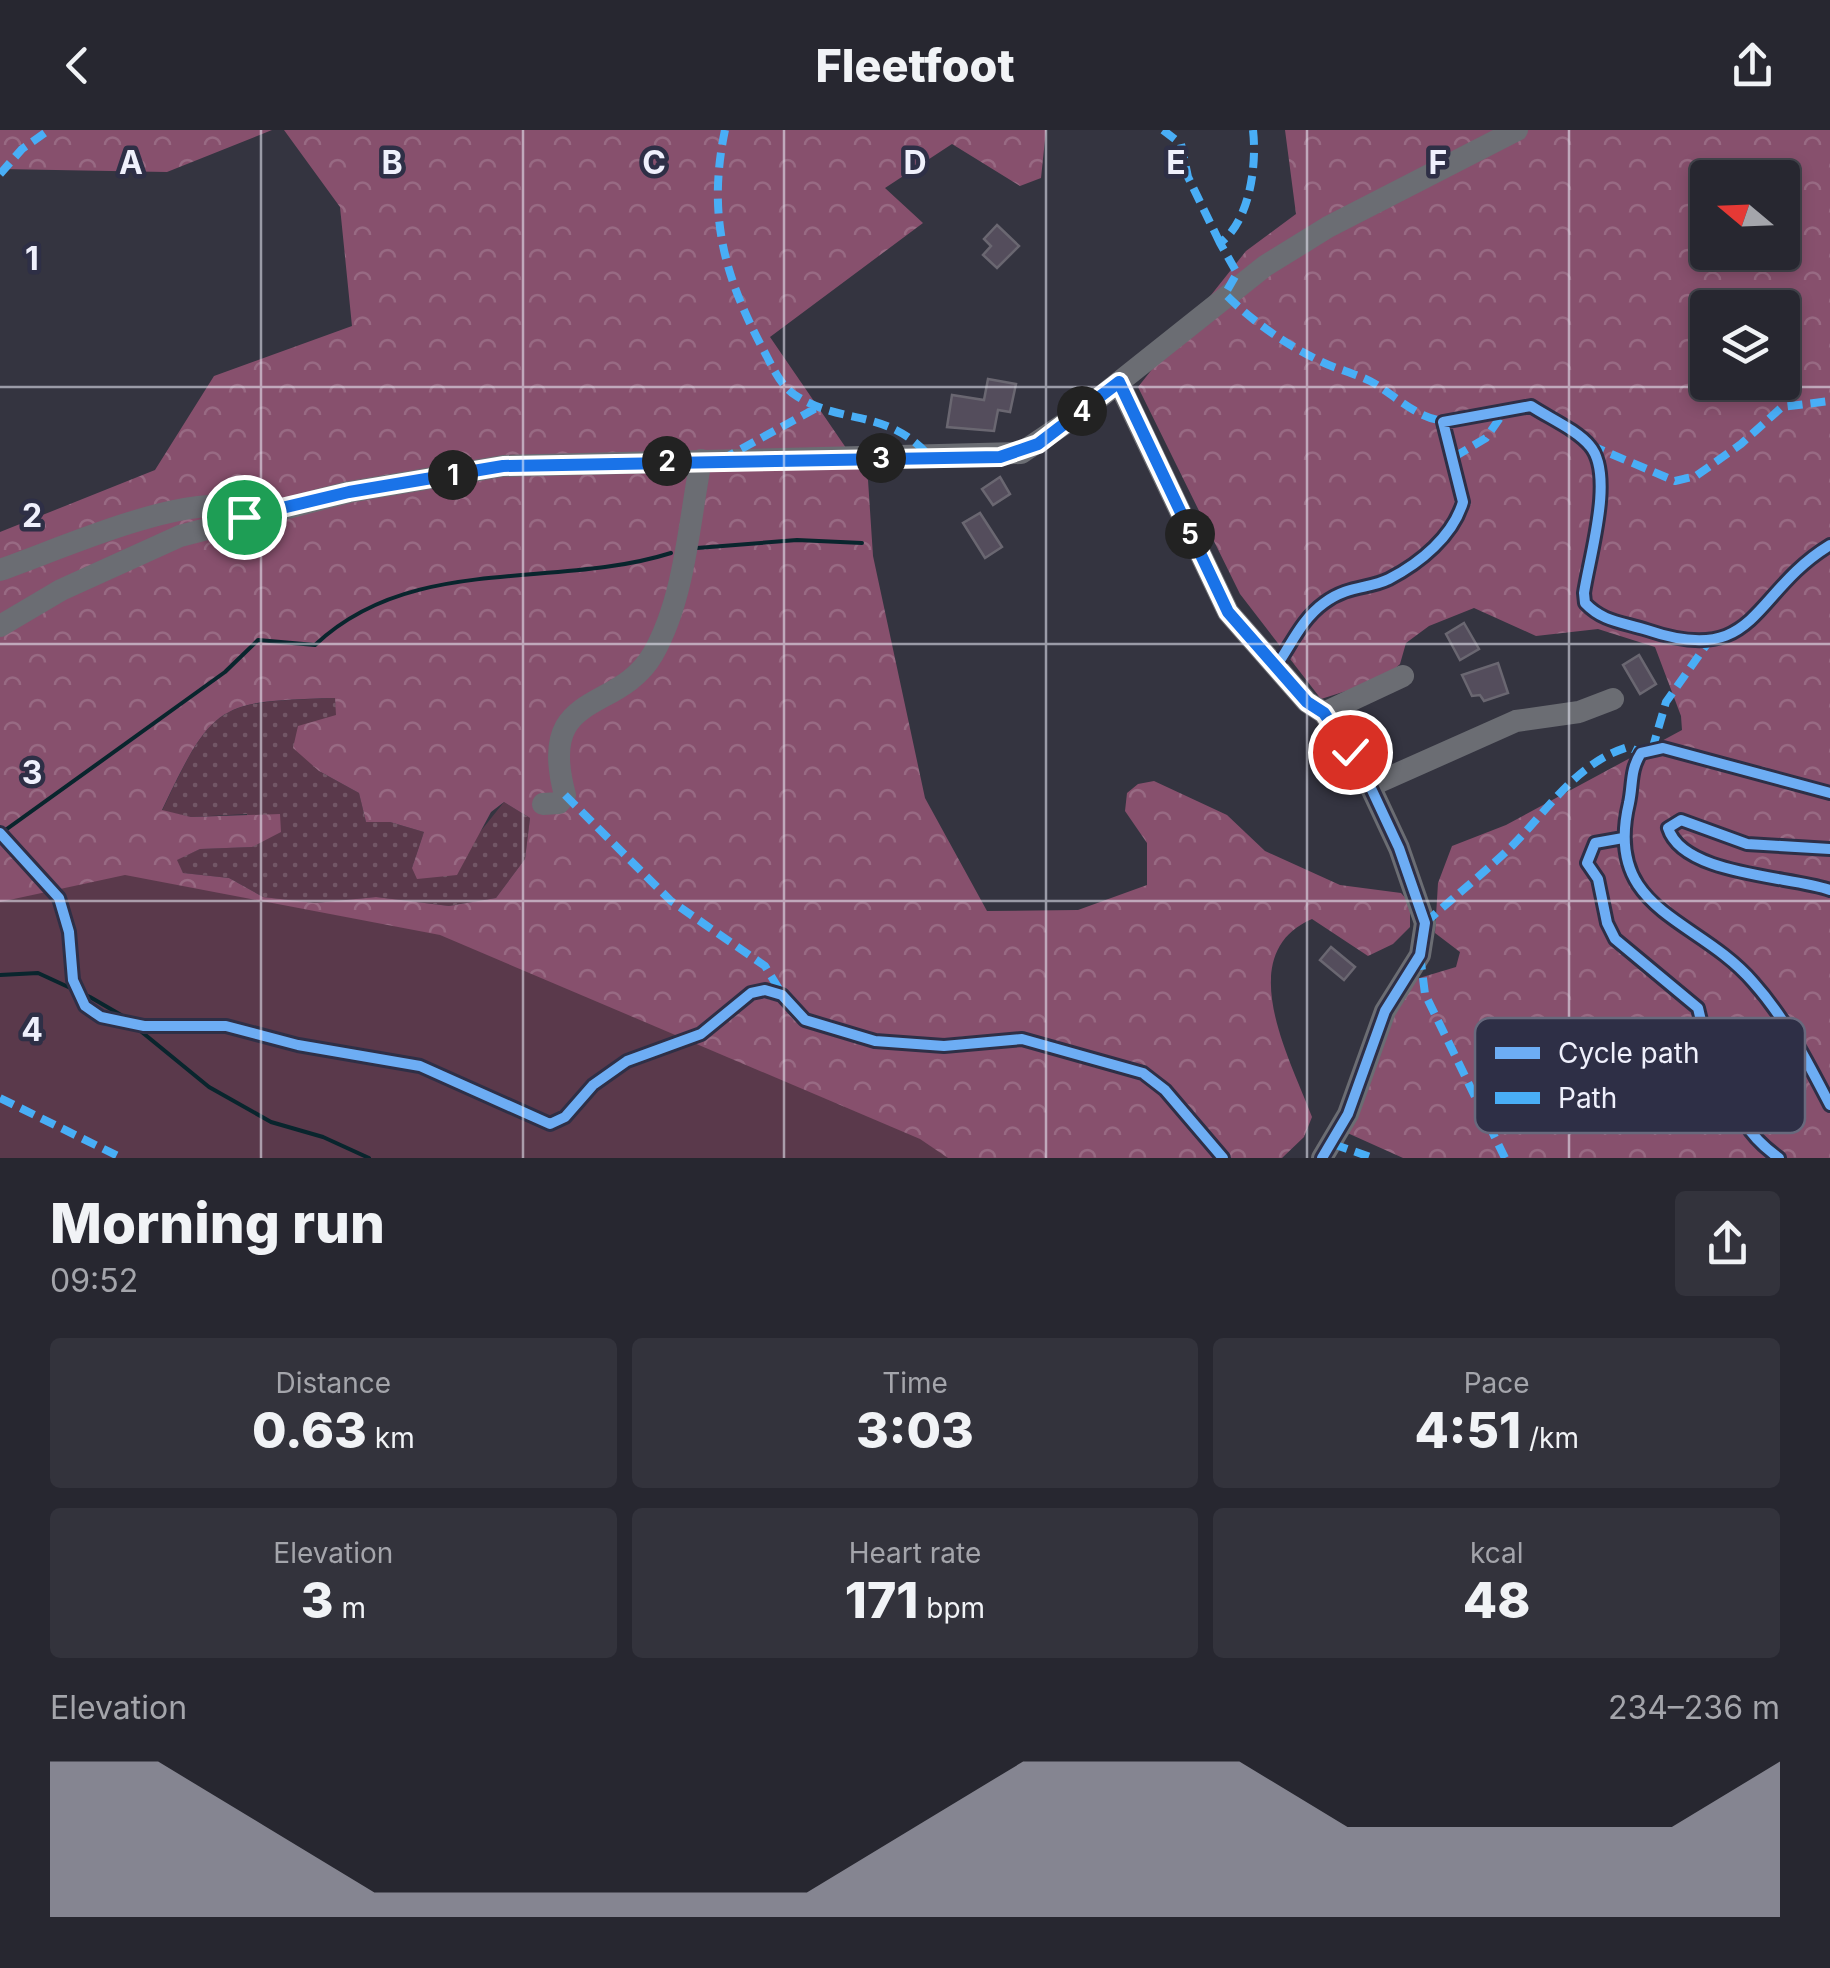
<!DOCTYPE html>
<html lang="en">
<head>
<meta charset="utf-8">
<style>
  body { margin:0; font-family:Inter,sans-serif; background:#33333c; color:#f1f3f6; height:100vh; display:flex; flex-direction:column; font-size:38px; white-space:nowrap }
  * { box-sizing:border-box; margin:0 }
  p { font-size:32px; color:#a4a5ab }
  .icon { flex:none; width:55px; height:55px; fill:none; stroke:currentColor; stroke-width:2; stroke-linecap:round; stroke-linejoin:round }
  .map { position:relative; height:1028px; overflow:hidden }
  .panel { display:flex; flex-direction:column; background:#272730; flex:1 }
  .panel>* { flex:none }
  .needle { width:65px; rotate:289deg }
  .fabs { position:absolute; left:1690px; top:30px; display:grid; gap:20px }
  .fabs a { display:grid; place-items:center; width:110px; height:110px; border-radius:10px; background:#272730; box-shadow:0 5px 15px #0003,0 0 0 2px #43444c; font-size:50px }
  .pin { position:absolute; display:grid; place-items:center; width:85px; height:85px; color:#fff; margin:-42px; border:5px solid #fff; border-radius:50%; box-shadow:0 2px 10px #0007 }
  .km { position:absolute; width:50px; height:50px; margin:-25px; border-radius:50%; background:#222; color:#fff; font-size:28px; line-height:50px; text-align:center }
  .round { display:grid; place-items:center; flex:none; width:105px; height:105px; border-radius:10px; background:#33333c }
  .headline { display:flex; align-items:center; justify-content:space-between; height:170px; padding:0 50px }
  h1 { font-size:55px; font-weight:800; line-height:75px }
  .stats { display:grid; grid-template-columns:repeat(3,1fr); gap:15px; height:170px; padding:10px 50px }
  .stats div { display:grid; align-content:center; border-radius:10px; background:#33333c; text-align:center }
  .stats b { font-size:50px; font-weight:800 }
  .stats small { font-size:28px; font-weight:400 }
  .stats p { font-size:28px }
  .chart { height:280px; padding:20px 50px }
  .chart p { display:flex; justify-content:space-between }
  .chart svg { width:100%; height:180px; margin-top:10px; fill:#aeaeba; opacity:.7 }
  header { display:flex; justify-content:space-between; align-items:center; height:130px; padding:0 50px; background:#272730; font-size:45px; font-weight:800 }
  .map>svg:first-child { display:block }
</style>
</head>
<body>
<header><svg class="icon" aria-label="back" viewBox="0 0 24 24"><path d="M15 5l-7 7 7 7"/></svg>Fleetfoot<svg class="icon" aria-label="share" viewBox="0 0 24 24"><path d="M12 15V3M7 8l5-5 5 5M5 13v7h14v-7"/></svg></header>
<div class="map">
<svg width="1830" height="1028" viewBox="0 0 1830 1028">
  <defs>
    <pattern id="grass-dots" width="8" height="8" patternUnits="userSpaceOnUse" patternTransform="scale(2.5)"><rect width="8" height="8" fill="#5a394b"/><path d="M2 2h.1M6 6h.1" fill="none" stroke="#725666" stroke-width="1.8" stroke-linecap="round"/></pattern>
    <pattern id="forest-crowns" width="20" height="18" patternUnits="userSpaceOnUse" patternTransform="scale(2.5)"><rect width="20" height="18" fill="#87506d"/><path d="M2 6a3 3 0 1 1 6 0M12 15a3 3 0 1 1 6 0" fill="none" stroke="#986a83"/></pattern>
  </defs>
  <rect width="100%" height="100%" fill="#343440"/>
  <path fill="url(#grass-dots)" d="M335 568 337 585 319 641 359 663 366 692H390L424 702 412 738 476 707 504 672 530 688 525 729 496 768 449 776 376 767 315 773 263 767 229 748 183 743 176 730 200 719 252 717 247 684 191 687 162 681C213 573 217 572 335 568Z"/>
  <path fill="url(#forest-crowns)" fill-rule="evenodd" d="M0 0H272L167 42 0 39Z
    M284 0H1046L1041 48 1020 56 952 14 885 58 923 93 770 207 868 350 873 426 925 668 987 781 1078 780 1147 755V713L1125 681 1127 663 1138 654 1154 651 1227 685 1265 721 1340 755 1401 763 1410 773V797L1393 814 1368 826 1312 789C1231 824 1291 930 1312 987L1304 1007 1282 1028H0V402L155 340 214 246 352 196 340 77ZM335 568 336 585 298 596 293 618 319 641 359 663 366 692H390L424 702 412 738 417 749 457 745 491 682 504 672 530 688 525 729 496 768 449 776 376 767 315 773 263 767 229 748 183 743 177 730 200 719 252 717 281 702 280 684 191 687 162 680C213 573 218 571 335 568Z
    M1285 0H1830V1028H1403L1343 1001 1406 852 1456 837 1460 822 1435 803 1438 753 1452 716 1506 695 1682 600 1681 586 1655 517 1598 499 1536 506 1474 478 1429 496 1406 513 1400 534 1384 549 1321 569 1240 464 1138 257 1246 121 1296 84ZM1708 48H1782V122H1708ZM1708 178H1782V252H1708Z"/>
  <path fill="#5a394b" d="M125 745 440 805 920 1009 948 1028H0V772Z"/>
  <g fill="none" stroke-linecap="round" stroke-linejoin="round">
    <path stroke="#09252d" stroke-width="4" d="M697 418 797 410 862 413
      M0 704 225 542 258 510 315 515C412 423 554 460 671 423
      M0 845 38 843 90 867 121 885 209 957 271 992 323 1007 369 1028"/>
  </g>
  <path fill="#544d5c" stroke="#6a6771" stroke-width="2.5" d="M997 95 1019 116 997 138 983 125 991 116 984 109Z
    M988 249 1016 254 1010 282 998 280 994 301 947 297 952 265 984 270Z
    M1000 347 1010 364 993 375 982 359Z
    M980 383 1002 417 985 428 963 393Z
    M1464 493 1479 519 1460 530 1446 504Z
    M1639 525 1656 554 1640 564 1623 535Z
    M1498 533 1508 563 1484 571 1480 565 1472 566 1462 545Z
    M1331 817 1355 837 1344 850 1320 830Z"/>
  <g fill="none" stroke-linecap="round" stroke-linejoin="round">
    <path stroke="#6b6d73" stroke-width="22" d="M1119 253 1228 482 1307 572 1324 583 1370 656 1399 718 1425 793 1420 825 1385 881 1348 984 1322 1028
      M0 440C59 419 147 380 208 376 222 374 232 379 243 387
      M0 496 61 460 180 406 349 362 503 336 1021 323 1079 284 1265 136 1328 97 1517 0
      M1324 583 1403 546
      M1370 656 1516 591 1579 582 1613 569
      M543 674 559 673 565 665C536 558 618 585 653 524 685 468 689 392 701 330"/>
    <path stroke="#49aef6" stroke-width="8" stroke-dasharray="15 8" stroke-linecap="butt" d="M725 0C707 85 724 146 764 221 772 236 780 255 795 265 842 296 887 277 931 328
      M1163 0 1181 14 1188 47 1220 113
      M1253 0C1257 35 1250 91 1220 113L1237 143 1225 164C1253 192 1285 214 1320 231 1336 239 1354 243 1370 251 1393 263 1425 297 1452 289
      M0 44 22 19 49 0
      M1590 315 1675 351 1696 346 1741 314 1782 277 1830 271
      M1454 327 1486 308 1506 279
      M721 330 820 276
      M1652 620 1666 572 1707 514
      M565 665 671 771 765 836 782 864
      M1425 793C1454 767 1484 743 1512 716 1548 680 1576 633 1628 617L1641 623
      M1420 825 1425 864 1505 1028
      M0 968 122 1028
      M1333 1014 1373 1028"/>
    <g stroke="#2e2f46" stroke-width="16">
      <path id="cycleway" d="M1830 663 1663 618 1641 623C1630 640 1633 654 1629 673 1603 782 1697 787 1753 852 1786 889 1807 931 1830 975
        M0 703 59 768 69 802 73 850 85 876 101 887 144 896H226L298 915 420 936 550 994 565 987 593 955 627 931 701 904 751 863 765 860 782 865 805 890 875 911 944 916 1022 909 1143 943 1165 960 1223 1028
        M1623 708 1595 713 1587 733 1598 749 1607 793 1615 809 1698 878 1708 920 1738 948C1733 985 1750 1007 1779 1028
        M1830 719 1747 714 1681 690 1668 698C1683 746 1792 746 1830 760
        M1322 1028 1348 984 1385 881 1420 825 1425 793 1399 718 1370 656 1324 583 1307 572 1277 535C1292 513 1302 489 1324 473 1348 455 1369 459 1389 449 1420 433 1453 406 1463 372L1443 292 1531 276C1549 288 1577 300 1590 316 1615 345 1589 428 1584 463L1585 473C1603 492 1622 492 1647 500 1758 538 1751 463 1830 415"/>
    </g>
    <use href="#cycleway" stroke="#6dadf4" stroke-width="10"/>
  </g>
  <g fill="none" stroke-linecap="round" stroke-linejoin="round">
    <g stroke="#fff" stroke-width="20">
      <path id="route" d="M244 387 349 362 503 336 1000 327 1038 314 1119 252 1228 482 1307 572 1324 583 1350 622"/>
    </g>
    <use href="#route" stroke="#1a73e8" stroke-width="12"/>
  </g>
  <path fill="none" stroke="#eff0fc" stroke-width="2.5" stroke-opacity="0.55" d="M261 0V1028M523 0V1028M784 0V1028M1046 0V1028M1307 0V1028M1569 0V1028M0 257H1830M0 514H1830M0 771H1830"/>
  <rect x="1475" y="888" width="330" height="115" rx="15" fill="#2e2f46" stroke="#68697d" stroke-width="2.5"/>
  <rect x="1495" y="917" width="45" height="12" fill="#6dadf4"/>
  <rect x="1495" y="962" width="45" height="12" fill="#49aef6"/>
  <g font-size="28" fill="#eff0fc">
    <text x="1558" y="933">Cycle path</text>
    <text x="1558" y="978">Path</text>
  </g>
  <g font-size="32" text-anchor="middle" font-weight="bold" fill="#eff0fc" stroke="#2e2f46" stroke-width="9" stroke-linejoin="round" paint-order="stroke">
    <text x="131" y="44">A</text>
    <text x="392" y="44">B</text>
    <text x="654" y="44">C</text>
    <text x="915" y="44">D</text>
    <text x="1176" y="44">E</text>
    <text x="1438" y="44">F</text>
    <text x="32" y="140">1</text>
    <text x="32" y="397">2</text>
    <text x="32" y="654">3</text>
    <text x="32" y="911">4</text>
  </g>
</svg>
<div class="fabs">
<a><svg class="needle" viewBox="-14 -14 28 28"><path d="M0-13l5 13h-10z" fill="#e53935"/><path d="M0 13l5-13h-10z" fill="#a4a5ab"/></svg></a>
<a><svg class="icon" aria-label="layers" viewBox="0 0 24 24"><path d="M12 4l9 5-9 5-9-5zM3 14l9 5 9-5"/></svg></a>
</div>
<div class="pin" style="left:244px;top:387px;background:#1e9e55"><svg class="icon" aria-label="arrive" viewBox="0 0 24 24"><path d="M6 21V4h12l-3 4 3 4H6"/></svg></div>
<div class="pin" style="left:1350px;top:622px;background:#d93025"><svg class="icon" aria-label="check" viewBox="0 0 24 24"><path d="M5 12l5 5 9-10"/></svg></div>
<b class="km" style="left:453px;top:345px">1</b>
<b class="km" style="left:667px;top:331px">2</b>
<b class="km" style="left:881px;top:328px">3</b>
<b class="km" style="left:1082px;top:281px">4</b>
<b class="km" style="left:1190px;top:404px">5</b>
</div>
<section class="panel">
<div class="headline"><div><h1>Morning run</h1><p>09:52</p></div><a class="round"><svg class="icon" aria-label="share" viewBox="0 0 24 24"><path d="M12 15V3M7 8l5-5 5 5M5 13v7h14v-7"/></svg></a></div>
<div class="stats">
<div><p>Distance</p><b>0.63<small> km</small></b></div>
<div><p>Time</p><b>3:03</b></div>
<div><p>Pace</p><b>4:51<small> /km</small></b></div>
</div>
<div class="stats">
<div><p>Elevation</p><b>3<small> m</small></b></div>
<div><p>Heart rate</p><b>171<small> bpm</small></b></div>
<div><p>kcal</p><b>48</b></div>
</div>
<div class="chart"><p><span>Elevation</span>234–236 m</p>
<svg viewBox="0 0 160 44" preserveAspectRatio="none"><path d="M0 44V6L10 6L20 22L30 38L40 38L50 38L60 38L70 38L80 22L90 6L100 6L110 6L120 22L130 22L140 22L150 22L160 6V44z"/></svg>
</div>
</section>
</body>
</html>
